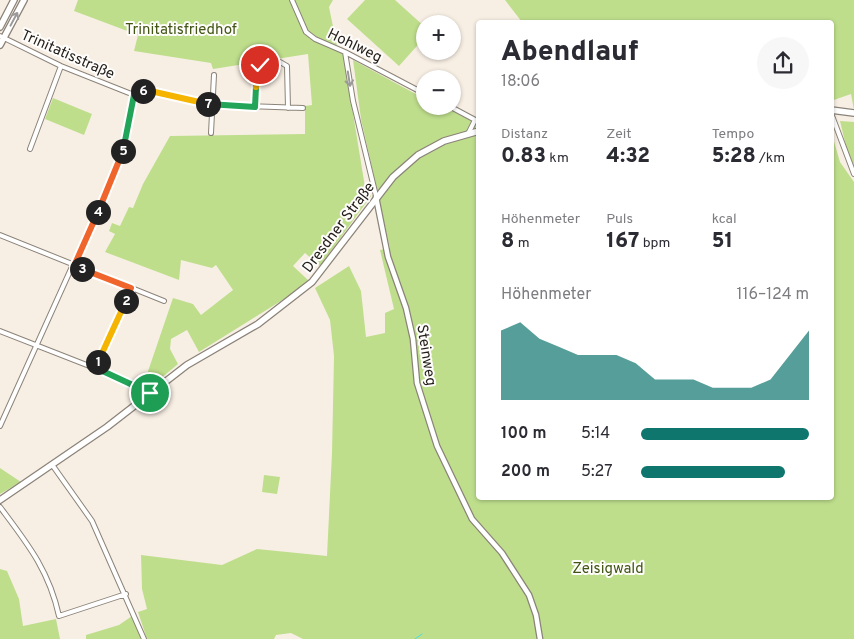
<!DOCTYPE html>
<html lang="de">
<head>
<meta charset="utf-8">
<style>
  body { margin:0; font-family:Overpass,sans-serif; background:#f7f7f7; color:#2b2b33; height:100vh; display:flex; flex-direction:column; font-size:19px; white-space:nowrap }
  * { box-sizing:border-box; margin:0 }
  p { font-size:16px; color:#7c7c81 }
  .icon { flex:none; width:28px; height:28px; fill:none; stroke:currentColor; stroke-width:2; stroke-linecap:round; stroke-linejoin:round }
  .map { position:relative; flex:1; overflow:hidden }
  .details { position:absolute; left:476px; top:20px; width:358px; height:480px; display:flex; flex-direction:column; background:#fff; border-radius:5px; box-shadow:0 1px 4px #0004 }
  .details>* { flex:none }
  .controls { position:absolute; left:416px; top:15px; display:grid; gap:10px }
  .controls a { display:grid; place-items:center; width:45px; height:45px; border-radius:50%; background:#fff; box-shadow:0 1px 4px #0004; font-size:25px }
  .pin { position:absolute; display:grid; place-items:center; width:42px; height:42px; color:#fff; margin:-21px; border:2px solid #fff; border-radius:50%; box-shadow:0 1px 5px #0007 }
  .km { position:absolute; width:25px; height:25px; margin:-12px; border-radius:50%; background:#222; color:#fff; font-size:14px; line-height:25px; text-align:center }
  .round { display:grid; place-items:center; flex:none; width:52px; height:52px; border-radius:26px; background:#f7f7f7 }
  .overview { display:flex; align-items:center; justify-content:space-between; height:85px; padding:0 25px }
  h1 { font-size:28px; font-weight:800; line-height:38px }
  .figures { display:grid; grid-template-columns:repeat(3,1fr); gap:8px; height:85px; padding:5px 25px }
  .figures div { display:grid; align-content:center }
  .figures b { font-size:21px; font-weight:800 }
  .figures small { font-size:14px; font-weight:400 }
  .figures p { font-size:14px }
  .chart { height:140px; padding:10px 25px }
  .chart p { display:flex; justify-content:space-between }
  .chart svg { width:100%; height:90px; margin-top:5px; fill:#0f766e; opacity:.7 }
  ul { padding:0 25px; list-style:none; font-size:16px }
  li { display:grid; grid-template-columns:80px 60px 1fr; align-items:center; height:38px }
  li i { height:12px; border-radius:6px; background:#0f766e }
  .map>svg:first-child { display:block }
</style>
</head>
<body>
<div class="map">
<svg width="854" height="639" viewBox="0 0 854 639">
  <rect width="100%" height="100%" fill="#f8efe4"/>
  <path fill="#bede8c" d="M78 0H333L329 7 337 46 315 37 309 38 343 52 365 187 371 196 320 266 305 253 293 266 308 280 292 294 199 352 187 330 171 339 170 349 178 364 154 384 144 383 173 298 193 304 201 315 233 290 216 265 212 268 181 260 179 280 105 252 115 234 109 231 112 223 120 226 129 207 133 208 143 184 170 136 305 134V106L312 105 308 54 213 69 211 63 134 51 138 35 74 11Z
    M365 0H395L425 27V37L399 66 347 19Z
    M505 0H854V110L851 94 831 101V22H522Z
    M353 60 425 99V106H438L445 110V107L479 125 477 127 479 128V498H831V131L840 162 854 182V639H303L291 633 276 635 274 639H147L138 612 147 609 142 589 141 555 222 565 257 549 327 556 332 453 334 356 330 320 315 288 349 266 361 291 366 337 385 333V313L394 309 380 250 390 248 361 119Z
    M53 98 92 114 84 135 45 119Z
    M840 121 854 122V168L850 163Z
    M0 468 21 482 0 494Z
    M264 475 280 477 277 494 262 492Z
    M0 569 7 571 19 599 23 626 56 619 60 639H0Z
    M132 616 141 639H86V635L119 625Z"/>
  <g fill="none" stroke-linecap="round" stroke-linejoin="round">
    <path stroke="#42dde9" stroke-width="1" d="M415 639 422 634"/>
    <g stroke="#8b8379" stroke-width="6">
      <path id="minor" d="M292 0 306 32 315 39 345 52 425 94
        M0 36 61 66 134 95 146 89 173 97 213 105 303 108
        M345 52 353 101 376 196
        M449 106 479 122
        M255 107 257 68 260 65 280 62 287 66 288 108
        M831 113 854 174
        M211 133 214 75
        M468 134 475 120
        M30 149 61 66
        M0 235 164 301
        M0 331 97 369 150 393
        M96 368 131 288
        M0 426 122 156 134 95
        M53 466 92 521 144 639
        M0 507C27 543 49 570 59 616L126 594"/>
    </g>
    <g stroke="#8b8379" stroke-width="7">
      <path id="tertiary" d="M376 197 388 257 406 308 413 339 417 383 437 446 472 519 502 553 529 595 536 615 540 639"/>
    </g>
    <g stroke="#8b8379" stroke-width="8">
      <path id="primary" d="M0 27 14 0
        M0 45 24 0
        M831 110 854 113
        M0 500 107 427 187 365 258 324 312 282 393 177 418 155 444 141 479 131"/>
    </g>
    <use href="#minor" stroke="#fff" stroke-width="4"/>
    <use href="#tertiary" stroke="#fff" stroke-width="4.5"/>
    <use href="#primary" stroke="#fff" stroke-width="5.5"/>
  </g>
  <defs><path id="oneway-shaft" d="M-6 0H5M1.5-3L5.5 0L1.5 3" fill="none" stroke-width="1.6" stroke-linecap="round" stroke-linejoin="round" transform="scale(1.25)"/></defs>
  <g stroke="#9c9a98">
    <use href="#oneway-shaft" transform="translate(14 19) rotate(-62)"/>
    <use href="#oneway-shaft" transform="translate(349 79) rotate(81)"/>
  </g>
  <g fill="none" stroke-linecap="round" stroke-linejoin="round">
    <g stroke="#fff" stroke-width="10">
      <path id="split-1" d="M98 362 96 368 150 393"/>
    </g>
    <g stroke="#fff" stroke-width="10">
      <path id="split-2" d="M98 362 126 301"/>
    </g>
    <g stroke="#fff" stroke-width="10">
      <path id="split-3" d="M82 269 131 288 126 301"/>
    </g>
    <g stroke="#fff" stroke-width="10">
      <path id="split-4" d="M82 269 74 266 98 212"/>
    </g>
    <g stroke="#fff" stroke-width="10">
      <path id="split-5" d="M98 212 123 151"/>
    </g>
    <g stroke="#fff" stroke-width="10">
      <path id="split-6" d="M123 151 134 95 143 91"/>
    </g>
    <g stroke="#fff" stroke-width="10">
      <path id="split-7" d="M143 91 146 90 208 104"/>
    </g>
    <g stroke="#fff" stroke-width="10">
      <path id="split-8" d="M208 104 255 107 256 87"/>
    </g>
    <g stroke="#fff" stroke-width="10">
      <path id="split-9" d="M256 87 258 68 260 65"/>
    </g>
    <use href="#split-1" stroke="#22a559" stroke-width="6"/>
    <use href="#split-2" stroke="#f5b400" stroke-width="6"/>
    <use href="#split-3" stroke="#f0652b" stroke-width="6"/>
    <use href="#split-4" stroke="#f0652b" stroke-width="6"/>
    <use href="#split-5" stroke="#f0652b" stroke-width="6"/>
    <use href="#split-6" stroke="#22a559" stroke-width="6"/>
    <use href="#split-7" stroke="#f5b400" stroke-width="6"/>
    <use href="#split-8" stroke="#22a559" stroke-width="6"/>
    <use href="#split-9" stroke="#f5b400" stroke-width="6"/>
  </g>
  <g text-anchor="middle" stroke-width="4" stroke-linejoin="round" paint-order="stroke">
    <g font-size="15" fill="#415615" stroke="#fffdfb">
      <text x="181" y="34">Trinitatisfriedhof</text>
      <text x="608" y="573">Zeisigwald</text>
    </g>
    <g font-size="15" fill="#221e1a" stroke="#fffdfb">
      <text transform="translate(355 45) rotate(26)" y="5">Hohlweg</text>
      <text transform="translate(68 54) rotate(24)" y="5">Trinitatisstraße</text>
      <text transform="translate(338 227) rotate(-53)" y="5">Dresdner Straße</text>
      <text transform="translate(427 355) rotate(81)" y="5">Steinweg</text>
    </g>
  </g>
</svg>
<div class="controls">
<a>+</a>
<a>−</a>
</div>
<div class="pin" style="left:150px;top:393px;background:#1e9e55"><svg class="icon" aria-label="arrive" viewBox="0 0 24 24"><path d="M6 21V4h12l-3 4 3 4H6"/></svg></div>
<div class="pin" style="left:260px;top:65px;background:#d93025"><svg class="icon" aria-label="check" viewBox="0 0 24 24"><path d="M5 12l5 5 9-10"/></svg></div>
<b class="km" style="left:98px;top:362px">1</b>
<b class="km" style="left:126px;top:301px">2</b>
<b class="km" style="left:82px;top:269px">3</b>
<b class="km" style="left:98px;top:212px">4</b>
<b class="km" style="left:123px;top:151px">5</b>
<b class="km" style="left:143px;top:91px">6</b>
<b class="km" style="left:208px;top:104px">7</b>
<section class="details">
<div class="overview"><div><h1>Abendlauf</h1><p>18:06</p></div><a class="round"><svg class="icon" aria-label="share" viewBox="0 0 24 24"><path d="M12 15V3M7 8l5-5 5 5M5 13v7h14v-7"/></svg></a></div>
<div class="figures">
<div><p>Distanz</p><b>0.83<small> km</small></b></div>
<div><p>Zeit</p><b>4:32</b></div>
<div><p>Tempo</p><b>5:28<small> /km</small></b></div>
</div>
<div class="figures">
<div><p>Höhenmeter</p><b>8<small> m</small></b></div>
<div><p>Puls</p><b>167<small> bpm</small></b></div>
<div><p>kcal</p><b>51</b></div>
</div>
<div class="chart"><p><span>Höhenmeter</span>116–124 m</p>
<svg viewBox="0 0 160 44" preserveAspectRatio="none"><path d="M0 44V10L10 6L20 14L30 18L40 22L50 22L60 22L70 26L80 34L90 34L100 34L110 38L120 38L130 38L140 34L150 22L160 10V44z"/></svg>
</div>
<ul>
<li><b>100 m</b>5:14<i style="width:100%"></i></li>
<li><b>200 m</b>5:27<i style="width:86%"></i></li>
</ul>
</section>
</div>
</body>
</html>
